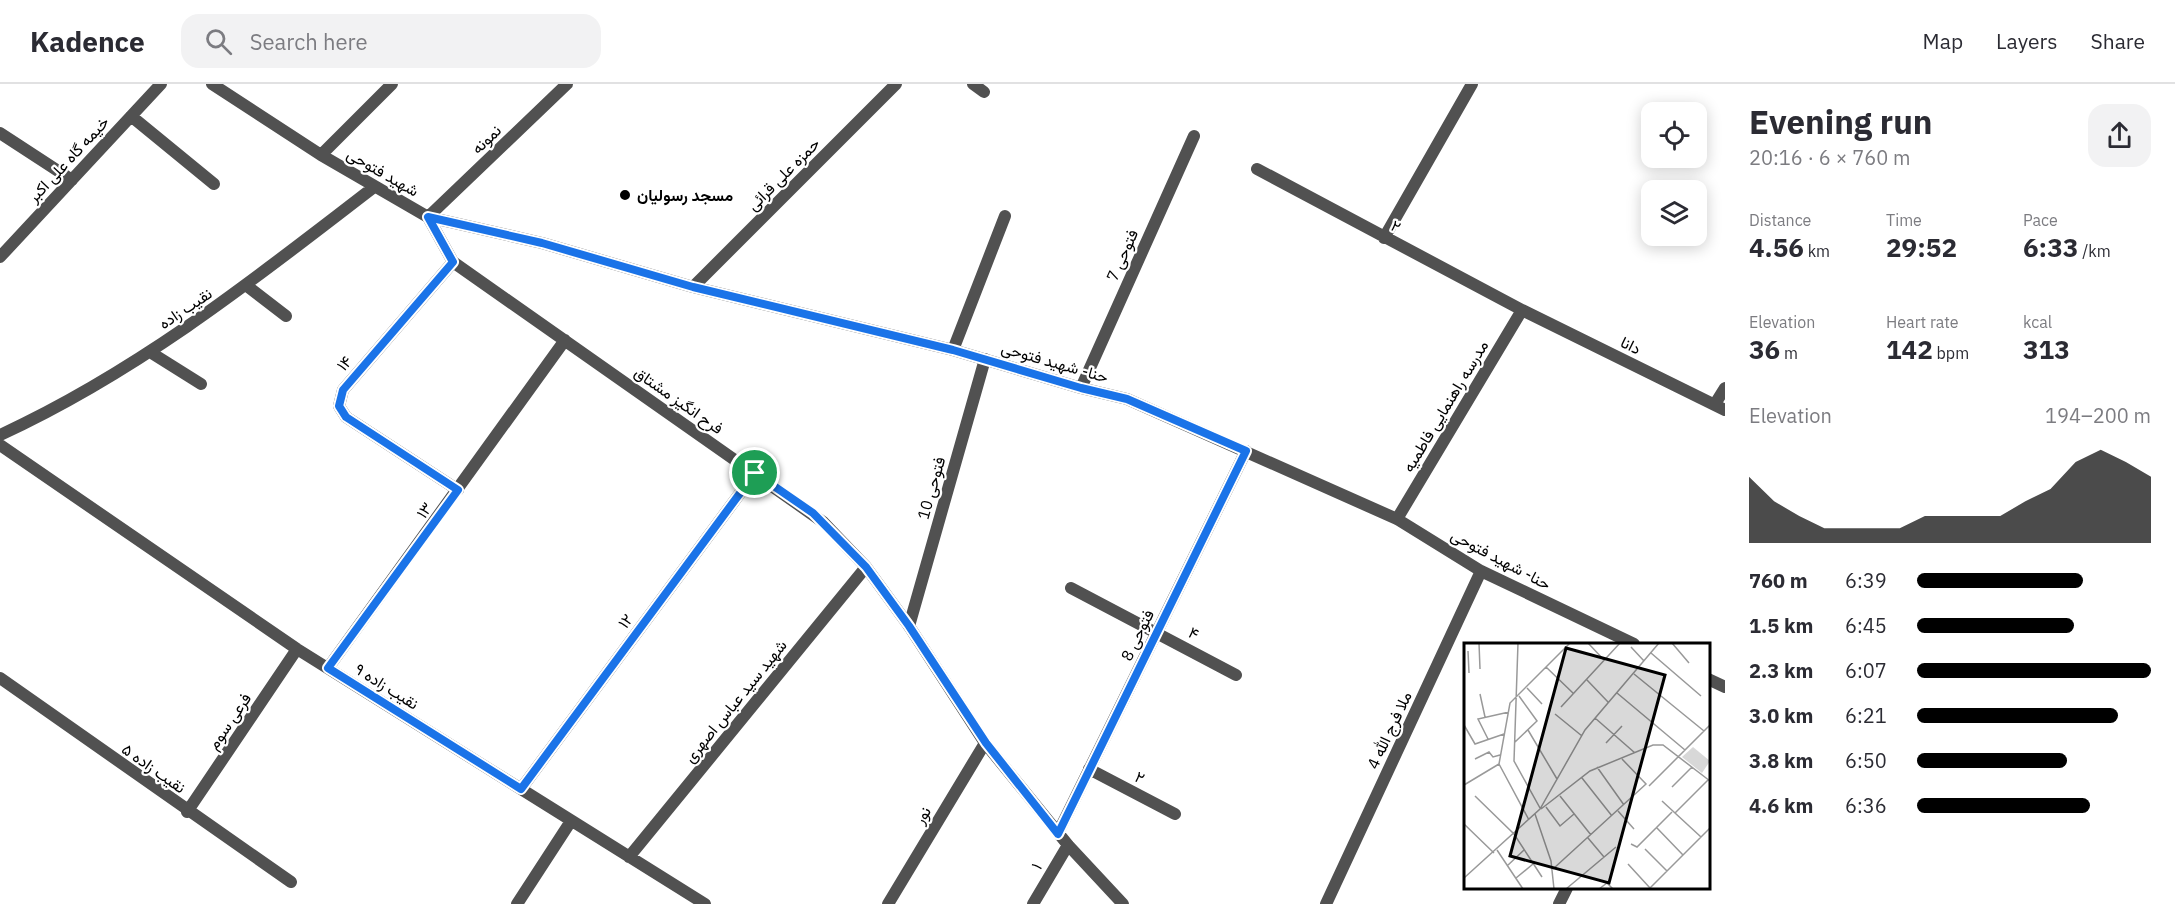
<!DOCTYPE html>
<html lang="en">
<head>
<meta charset="utf-8">
<style>
  body { margin:0; font-family:"IBM Plex Sans",Vazirmatn,sans-serif; background:#f2f2f3; color:#2b2b33; height:100vh; display:flex; flex-direction:column; font-size:22px; white-space:nowrap }
  * { box-sizing:border-box; margin:0 }
  p { font-size:20px; color:#7c7c81 }
  .icon { flex:none; width:33px; height:33px; fill:none; stroke:currentColor; stroke-width:2; stroke-linecap:round; stroke-linejoin:round }
  .map { position:relative; flex:1; overflow:hidden }
  .details { display:flex; flex-direction:column; background:#fff; width:450px }
  .details>* { flex:none }
  .tools { position:absolute; left:1641px; top:18px; display:grid; gap:12px }
  .tools a { display:grid; place-items:center; width:66px; height:66px; border-radius:12px; background:#fff; box-shadow:0 3px 15px #0003; font-size:30px }
  .pin { position:absolute; display:grid; place-items:center; width:51px; height:51px; color:#fff; margin:-26px; border:3px solid #fff; border-radius:50%; box-shadow:0 2px 6px #0007 }
  .round { display:grid; place-items:center; flex:none; width:63px; height:63px; border-radius:18px; background:#f2f2f3 }
  .summary { display:flex; align-items:center; justify-content:space-between; height:102px; padding:0 24px }
  h1 { font-size:33px; font-weight:700; line-height:45px }
  .stats { display:grid; grid-template-columns:repeat(3,1fr); gap:9px; height:102px; padding:6px 24px }
  .stats div { display:grid; align-content:center }
  .stats b { font-size:26px; font-weight:700 }
  .stats small { font-size:16px; font-weight:400 }
  .stats p { font-size:16px }
  .chart { height:168px; padding:12px 24px }
  .chart p { display:flex; justify-content:space-between }
  .chart svg { width:100%; height:108px; margin-top:6px; fill:#000; opacity:.7 }
  ul { padding:0 24px; list-style:none; font-size:20px }
  li { display:grid; grid-template-columns:96px 72px 1fr; align-items:center; height:45px }
  li i { height:15px; border-radius:8px; background:#000 }
  header { display:flex; align-items:center; gap:36px; box-sizing:border-box; height:84px; padding:0 30px; background:#fff; border-bottom:2px solid #e1e1e2 }
  header strong { font-size:28px }
  nav { display:flex; gap:33px; margin-inline-start:auto; font-size:21px }
  .search { width:420px; height:54px; background:#f2f2f3; display:flex; align-items:center; gap:15px; box-sizing:border-box; padding:0 21px; border-radius:18px; color:#7c7c81; font-size:22px }
  main { display:flex; flex:1; min-height:0 }
  .map>svg:first-child { display:block }
</style>
</head>
<body>
<header>
<strong>Kadence</strong>
<div class="search"><svg class="icon" aria-label="search" viewBox="0 0 24 24"><circle cx="10" cy="10" r="6"/><path d="M15 15l6 6"/></svg>Search here</div>
<nav><a>Map</a><a>Layers</a><a>Share</a></nav>
</header>
<main>
<div class="map">
<svg width="1725" height="820" viewBox="0 0 1725 820">
  <rect width="100%" height="100%" fill="#fff"/>
  <g fill="none" stroke-linecap="round" stroke-linejoin="round">
    <path stroke="#515151" stroke-width="12" d="M909 542 985 275"/>
    <path stroke="#515151" stroke-width="12" d="M212 0 321 71 428 133 542 159 693 203 953 266 1081 304 1127 315 1397 435 1481 487 1634 560
      M973 0 984 8
      M131 32 214 100
      M0 49 72 96
      M321 71 392 0
      M1257 85 1522 226 1725 326
      M428 133 453 178 823 438 866 483 909 542 985 659 1068 761 1123 820
      M428 133 567 0
      M1384 154 1472 0
      M0 173 161 0
      M453 178 343 306 339 322 346 333 458 406
      M247 202 286 232
      M693 203 896 0
      M953 266 1005 132
      M150 268 201 300
      M1081 304 1194 52
      M1715 320 1725 304
      M0 351C137 288 255 195 374 103
      M0 361 297 565 705 820
      M1397 435 1522 226
      M1071 504 1236 591
      M328 584 565 256
      M0 594 291 798
      M1708 595 1725 603
      M1089 685 1175 730
      M521 705 755 389
      M187 728 297 565
      M1058 749 1246 367
      M629 773 866 483
      M517 820 571 737
      M888 820 985 659
      M1033 820 1068 761
      M1326 820 1481 487
      M1559 820 1567 804"/>
  </g>
  <g fill="none" stroke-linecap="round" stroke-linejoin="round">
    <g stroke="#fff" stroke-width="12">
      <path id="route" d="M428 133 542 159 693 203 953 266 1081 304 1127 315 1246 367 1058 750 986 659 909 542 866 483 813 429 755 389 521 705 328 584 458 406 346 333 339 322 343 306 453 178Z"/>
    </g>
    <use href="#route" stroke="#1a73e8" stroke-width="8"/>
  </g>
  <circle fill="#000" stroke="#fff" stroke-width="2" cx="625" cy="111" r="6"/>
  <g text-anchor="middle" stroke-width="4.5" stroke-linejoin="round" paint-order="stroke">
    <g font-size="16" fill="#000" stroke="#fff">
      <text transform="translate(486 55) rotate(-44)" y="6">نمونه</text>
      <text transform="translate(68 75) rotate(-47)" y="6">خیمه گاه علی اکبر</text>
      <text transform="translate(383 88) rotate(30)" y="6">شهید فتوحی</text>
      <text transform="translate(783 90) rotate(-45)" y="6">حمزه علی قرائی</text>
      <text transform="translate(1396 142) rotate(28)" y="6">۲</text>
      <text transform="translate(1122 171) rotate(-66)" y="6">فتوحی 7</text>
      <text transform="translate(185 224) rotate(-34)" y="6">نقیب زاده</text>
      <text transform="translate(1631 261) rotate(26)" y="6">دانا</text>
      <text transform="translate(1055 278) rotate(16)" y="6">حنا- شهید فتوحی</text>
      <text transform="translate(344 279) rotate(-49)" y="6">۱۴</text>
      <text transform="translate(679 316) rotate(35)" y="6">فرح انگیز مشتاق</text>
      <text transform="translate(1445 322) rotate(-59)" y="6">مدرسه راهنمایی فاطمیه</text>
      <text transform="translate(931 404) rotate(-74)" y="6">فتوحی 10</text>
      <text transform="translate(424 426) rotate(-54)" y="6">۱۳</text>
      <text transform="translate(1501 475) rotate(28)" y="6">حنا- شهید فتوحی</text>
      <text transform="translate(625 537) rotate(-53)" y="6">۱۲</text>
      <text transform="translate(1194 549) rotate(29)" y="6">۴</text>
      <text transform="translate(1137 551) rotate(-64)" y="6">فتوحی 8</text>
      <text transform="translate(387 602) rotate(32)" y="6">نقیب زاده ۹</text>
      <text transform="translate(735 617) rotate(-51)" y="6">شهید سید عباس اصهری</text>
      <text transform="translate(229 637) rotate(-56)" y="6">فرعی سوم</text>
      <text transform="translate(1389 646) rotate(-65)" y="6">4 ملا فرج الله</text>
      <text transform="translate(154 684) rotate(35)" y="6">نقیب زاده ۵</text>
      <text transform="translate(1140 693) rotate(27)" y="6">۲</text>
      <text transform="translate(922 731) rotate(-59)" y="6">نور</text>
      <text transform="translate(1036 782) rotate(-59)" y="6">۱</text>
    </g>
    <g font-size="16" font-weight="bold" fill="#000" stroke="#fff" text-anchor="start">
      <text x="637" y="117">مسجد رسولیان</text>
    </g>
  </g>
  <g transform="translate(1464 559)">
    <rect width="246" height="246" fill="#fff"/>
    <path d="M229 104 246 118 238 130 218 114Z" fill="#d8d8d8"/>
    <path fill="none" stroke="#999" stroke-width="1.5" d="M15 0 16 26M54 0 50 118 76 165M124 0 140 17M208 0 225 20M167 4 180 18M4 8 5 30M187 10 237 53M82 24 110 51M170 31 240 88M123 37 144 59M63 45 78 61M153 50 221 107M16 51 21 74M97 64 156 0M91 71 118 93M131 75 171 110M0 82 11 101 40 91M64 87 93 136M24 96 14 76 45 69M51 99 73 78 55 53M142 100 158 83M11 116 25 109 29 114 36 112M133 124 160 162M118 135 148 173M0 142 35 121M185 143 246 82M208 144 228 124M11 153 50 191 78 234M96 153 127 192M198 158 237 194M82 164 96 183 110 171M77 166 126 128 189 102H199L246 138M154 168 170 186M211 170 244 137M71 171 87 218 90 246M65 177 35 121 46 60 106 0M0 181 30 210M192 184 219 212M124 195 140 214M167 201 173 204 208 169M181 206 203 228M33 207 59 246M164 221 186 245M43 223 60 207M89 226 182 141 158 116M0 235 76 166 121 87 195 0M52 235 69 221M102 246 152 204M135 246 143 240 149 246M185 246 246 185"/>
    <path fill="#000" fill-opacity="0.15" stroke="#000" stroke-width="3" d="M102 5 201 32 145 240 46 213Z"/>
    <rect width="246" height="246" fill="none" stroke="#000" stroke-width="3"/>
  </g>
</svg>
<div class="tools">
<a><svg class="icon" aria-label="locate" viewBox="0 0 24 24"><circle cx="12" cy="12" r="6"/><path d="M12 2v4M12 18v4M2 12h4M18 12h4"/></svg></a>
<a><svg class="icon" aria-label="layers" viewBox="0 0 24 24"><path d="M12 4l9 5-9 5-9-5zM3 14l9 5 9-5"/></svg></a>
</div>
<div class="pin" style="left:755px;top:389px;background:#1e9e55"><svg class="icon" aria-label="arrive" viewBox="0 0 24 24"><path d="M6 21V4h12l-3 4 3 4H6"/></svg></div>
</div>
<section class="details">
<div class="summary"><div><h1>Evening run</h1><p>20:16 · 6 × 760 m</p></div><a class="round"><svg class="icon" aria-label="share" viewBox="0 0 24 24"><path d="M12 15V3M7 8l5-5 5 5M5 13v7h14v-7"/></svg></a></div>
<div class="stats">
<div><p>Distance</p><b>4.56<small> km</small></b></div>
<div><p>Time</p><b>29:52</b></div>
<div><p>Pace</p><b>6:33<small> /km</small></b></div>
</div>
<div class="stats">
<div><p>Elevation</p><b>36<small> m</small></b></div>
<div><p>Heart rate</p><b>142<small> bpm</small></b></div>
<div><p>kcal</p><b>313</b></div>
</div>
<div class="chart"><p><span>Elevation</span>194–200 m</p>
<svg viewBox="0 0 160 44" preserveAspectRatio="none"><path d="M0 44V17L10 27L20 33L30 38L40 38L50 38L60 38L70 33L80 33L90 33L100 33L110 27L120 22L130 11L140 6L150 11L160 17V44z"/></svg>
</div>
<ul>
<li><b>760 m</b>6:39<i style="width:71%"></i></li>
<li><b>1.5 km</b>6:45<i style="width:67%"></i></li>
<li><b>2.3 km</b>6:07<i style="width:100%"></i></li>
<li><b>3.0 km</b>6:21<i style="width:86%"></i></li>
<li><b>3.8 km</b>6:50<i style="width:64%"></i></li>
<li><b>4.6 km</b>6:36<i style="width:74%"></i></li>
</ul>
</section>
</main>
</body>
</html>
